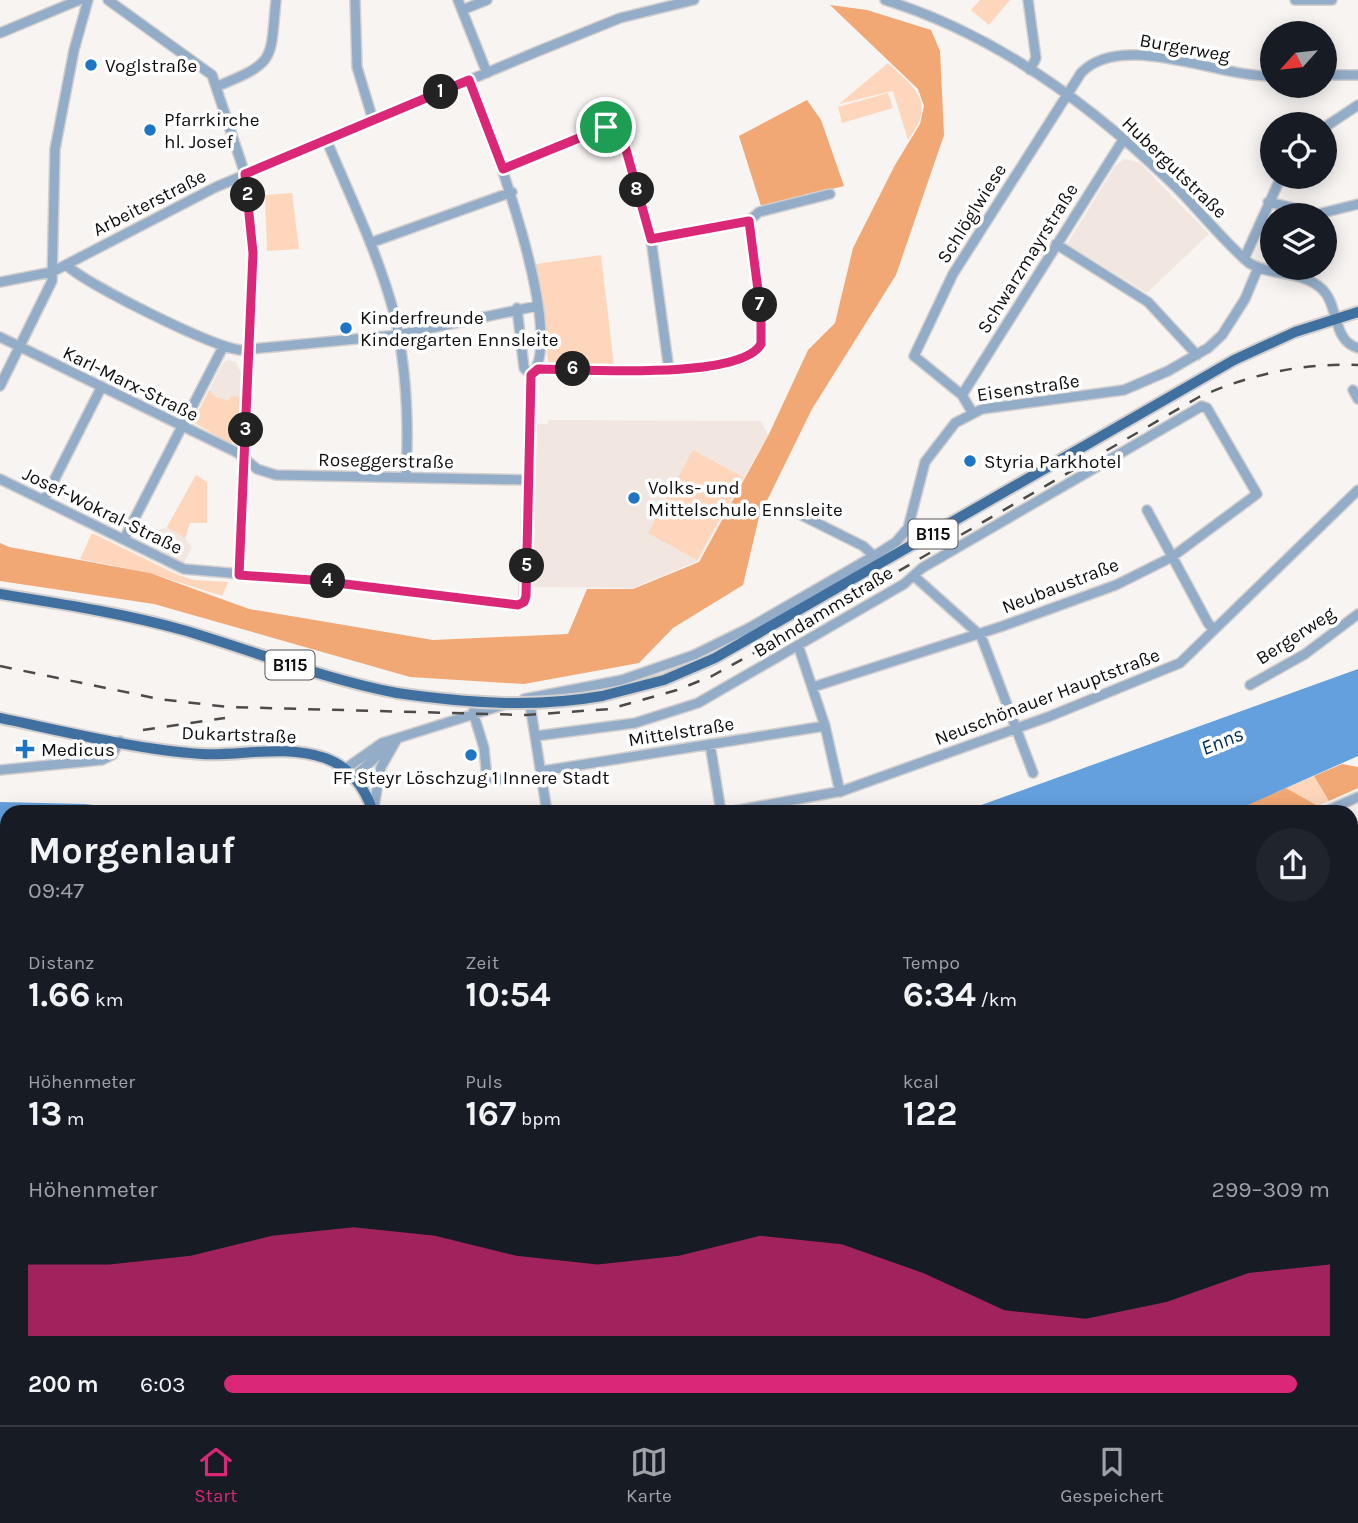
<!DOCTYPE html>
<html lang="de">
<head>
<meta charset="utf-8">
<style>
  body { margin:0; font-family:Karla,sans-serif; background:#20242c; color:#f1f3f6; height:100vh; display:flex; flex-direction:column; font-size:26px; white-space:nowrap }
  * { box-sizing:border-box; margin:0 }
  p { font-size:23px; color:#9ea1a6 }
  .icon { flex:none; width:38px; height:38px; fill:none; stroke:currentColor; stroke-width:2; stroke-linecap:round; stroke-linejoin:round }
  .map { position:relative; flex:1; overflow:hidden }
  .details { position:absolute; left:0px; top:805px; width:1358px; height:621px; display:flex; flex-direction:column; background:#171b24; border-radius:21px 21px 0 0; box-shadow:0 4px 18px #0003 }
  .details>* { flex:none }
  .needle { width:46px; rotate:243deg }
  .fabs { position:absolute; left:1260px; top:21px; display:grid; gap:14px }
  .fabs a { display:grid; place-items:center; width:77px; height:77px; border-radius:50%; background:#171b24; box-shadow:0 4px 18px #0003; font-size:35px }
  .pin { position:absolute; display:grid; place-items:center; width:60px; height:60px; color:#fff; margin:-30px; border:4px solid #fff; border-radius:50%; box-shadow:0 2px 7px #0007 }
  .km { position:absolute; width:35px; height:35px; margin:-18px; border-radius:50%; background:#222; color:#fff; font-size:19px; line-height:35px; text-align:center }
  .round { display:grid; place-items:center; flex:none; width:74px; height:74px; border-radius:37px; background:#20242c }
  .head { display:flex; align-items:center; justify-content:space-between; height:119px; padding:0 28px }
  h1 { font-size:38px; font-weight:700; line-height:52px }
  .stats { display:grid; grid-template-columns:repeat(3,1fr); gap:10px; height:119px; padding:7px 28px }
  .stats div { display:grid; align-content:center }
  .stats b { font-size:35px; font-weight:700 }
  .stats small { font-size:19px; font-weight:400 }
  .stats p { font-size:19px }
  .chart { height:196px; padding:14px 28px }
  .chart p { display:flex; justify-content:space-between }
  .chart svg { width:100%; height:126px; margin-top:7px; fill:#db2777; opacity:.7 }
  ul { padding:0 28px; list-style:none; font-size:23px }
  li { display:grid; grid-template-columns:112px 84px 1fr; align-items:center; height:52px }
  li i { height:18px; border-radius:9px; background:#db2777 }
  .menu { display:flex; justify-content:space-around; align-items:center; height:98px; border-top:2px solid #363941; background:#171b24; font-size:19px; color:#9ea1a6 }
  .menu a { display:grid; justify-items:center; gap:4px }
  .menu .selected { color:#db2777 }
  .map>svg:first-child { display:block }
</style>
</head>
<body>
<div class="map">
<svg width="1358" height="1425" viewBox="0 0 1358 1425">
  <rect width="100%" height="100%" fill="#f7f4f2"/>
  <path fill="#f1e7e0" d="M1125 159 1140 163 1209 234 1147 293 1067 244 1115 166Z
    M228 360 236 362 242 376 240 438 229 443 193 422 222 364Z
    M548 420 761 421 768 435 698 561 633 588 531 587 537 424H548Z
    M196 475 207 482V523H190L185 538 192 547 184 563 151 546 159 530 167 527Z"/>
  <path fill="#fdd6bc" d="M980 0H1010L989 25 971 10Z
    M888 63C917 90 936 102 908 140L893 91 839 104Z
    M888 93 893 108 842 123 838 107Z
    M292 193 299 249 267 251 265 195Z
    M601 255 614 366 548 362 536 264Z
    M209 390 216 397 228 401 231 396 241 397 239 441 229 443 193 422Z
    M693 450 743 477 697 560 648 533Z
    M196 475 207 482V523H190L185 538 167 527Z
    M92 533 178 575 194 580 228 582 222 596 150 573 80 559Z
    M1314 776 1329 801 1318 806 1286 788Z
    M7 1202V1419H24V1425H0V1203Z"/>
  <path fill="#f1a874" d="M830 5 867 10 931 30 940 51 944 135 896 275 812 409 759 517 743 585 673 628 639 663 524 684 410 677 154 604 0 581V543L9 547 150 573 249 609 433 640 568 634 587 589H633L699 562 769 434 808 350 835 323 853 248 895 165 920 124 924 106 918 89Z
    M807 100 821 120 844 186 761 206 739 136Z
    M1342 764 1358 767V788L1329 801 1314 776Z
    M1286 788 1318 806 1303 812H1230Z"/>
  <path fill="#64a0dd" d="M1358 669V756L1232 812H962Z
    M0 802 85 804 151 812H7V878L0 879Z"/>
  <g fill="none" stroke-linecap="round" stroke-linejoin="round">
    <g stroke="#d2cfce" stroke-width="12">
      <path id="minor" d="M108 0 212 75 245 174 253 253 239 575
        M355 0 357 67 373 120
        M458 0 487 73
        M885 0C995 34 1094 107 1175 186 1200 211 1222 240 1249 263 1272 277 1300 269 1322 289 1339 305 1332 341 1358 348
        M1028 0 1036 58 1030 70
        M1295 0H1332
        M462 10 487 0
        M0 33 79 0
        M1325 75H1358
        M218 86C277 62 270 60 276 0
        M1325 127 1358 105
        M326 139C350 196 378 253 394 313 407 368 409 423 406 478
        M504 168 606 127 617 129 623 139 651 239 669 370
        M1268 202 1318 214 1358 204
        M651 239 749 221 759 212 830 194
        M370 243 512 192
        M1056 244 1148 302 1197 355
        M1244 259 1281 177
        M66 265C90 286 210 346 240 350L398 335 537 306
        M0 282 52 272 216 187 536 52 620 18 694 0
        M517 308 524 368 531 375
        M0 337 238 453 257 469 276 475 529 480
        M538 369C581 369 730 381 758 349 763 344 762 335 762 328L749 221
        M0 386 52 281 55 149 74 50 88 0
        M1353 390 1358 399
        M962 395 1123 140
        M972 412 962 395 914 356 953 274 1081 73C1122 30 1220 78 1272 76
        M0 479 184 569 312 580 495 603 518 605 524 602 531 375C569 338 488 127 469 80
        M44 500 101 388
        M1147 510 1208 623 1214 630
        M793 511 863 546 874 556
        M124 539 223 347
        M914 576 981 636 1033 773
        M798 645 825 726 840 792
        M1250 685 1305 654 1358 614
        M529 698 547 812
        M524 699 622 680 694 655 749 628 874 556 896 542 908 528 925 462 955 423 982 409 1124 390 1168 371 1208 348 1222 335 1245 299 1258 268
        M473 712 484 748 487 779 544 781
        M536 736 635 723 698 703 904 584 922 568 1202 406 1207 408 1257 494 1172 557 1116 585 1003 626 813 687
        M710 744 721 812
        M345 769 382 743 503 705
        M0 770 102 760 112 755 120 741
        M542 771 825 726
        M354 777 386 748
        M373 812 381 767 397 739
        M728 812 842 791 1048 717 1180 663 1358 490
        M1324 812 1358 797
        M1351 833 1358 853
        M0 894 7 893
        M1351 956 1358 951
        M0 994 7 993
        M0 1100 7 1098
        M0 1132 7 1131
        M1351 1165 1358 1164
        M0 1193 7 1192
        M1351 1250 1358 1249
        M1351 1372 1358 1359
        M288 1419 290 1425
        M33 1425 34 1419
        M141 1425V1419
        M851 1425H872
        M1045 1425V1419
        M1138 1425 1140 1419
        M1243 1425 1245 1419
        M1317 1425 1318 1419"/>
    </g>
    <g stroke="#d2cfce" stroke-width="14">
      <path id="major" d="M0 594C62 604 122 613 183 630 254 651 324 679 397 693
        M602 696 664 680 715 658 1234 360 1295 332 1358 312
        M0 718C62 731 139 750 202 754 242 756 285 744 325 758 350 767 365 788 373 812
        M386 1419V1425"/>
    </g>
    <use href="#minor" stroke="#93adc9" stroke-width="9"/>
    <use href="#major" stroke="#4070a0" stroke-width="10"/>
    <path stroke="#4c4b4a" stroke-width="2.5" stroke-dasharray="12 12" stroke-linecap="butt" d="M0 666 159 699 228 707 526 715 610 709 677 690 712 676 814 620 1199 397C1251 374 1301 363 1358 365
      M143 730 225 718"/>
    <g stroke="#d2cfce" stroke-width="14" stroke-linecap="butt">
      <path id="major-bridge" d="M397 693C466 703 534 708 602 696"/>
    </g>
    <use href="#major-bridge" stroke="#4070a0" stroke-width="10"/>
  </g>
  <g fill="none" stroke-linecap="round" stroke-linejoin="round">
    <g stroke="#fff" stroke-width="14">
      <path id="route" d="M469 80 503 169 606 127 617 129 623 139 651 239 749 221 761 313V344C740 381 579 369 538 369L531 375 526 596 524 602 518 605 312 580 239 575 253 253 245 174Z"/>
    </g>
    <use href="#route" stroke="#db2777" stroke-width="9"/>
  </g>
  <g fill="#1d75c3" stroke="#fff" stroke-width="2.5">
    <circle cx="91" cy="65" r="7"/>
    <circle cx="150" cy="130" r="7"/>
    <circle cx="346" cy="328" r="7"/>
    <circle cx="970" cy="461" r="7"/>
    <circle cx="634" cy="498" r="7"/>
    <path d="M21.5 738.5h7v7h7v7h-7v7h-7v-7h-7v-7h7z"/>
    <circle cx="471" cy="755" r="7"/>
  </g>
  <g text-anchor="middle" stroke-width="7" stroke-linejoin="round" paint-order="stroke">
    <g fill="#fff" stroke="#585757" stroke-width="2">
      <rect x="908.5" y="519.5" width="49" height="29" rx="5"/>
      <rect x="265.5" y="650.5" width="49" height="29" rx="5"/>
    </g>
    <g font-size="18" font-weight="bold" fill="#100f0f">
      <text x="933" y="540">B115</text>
      <text x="290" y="671">B115</text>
    </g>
    <g font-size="19" fill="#100f0f" stroke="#fff">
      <text transform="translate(1185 47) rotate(10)" y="7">Burgerweg</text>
      <text transform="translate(1175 167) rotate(44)" y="7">Hubergutstraße</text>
      <text transform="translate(149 202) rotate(-27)" y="7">Arbeiterstraße</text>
      <text transform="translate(971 213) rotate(-58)" y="7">Schlöglwiese</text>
      <text transform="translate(1027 258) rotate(-58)" y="7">Schwarzmayrstraße</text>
      <text transform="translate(131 383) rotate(26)" y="7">Karl-Marx-Straße</text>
      <text transform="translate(1028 387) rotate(-8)" y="7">Eisenstraße</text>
      <text transform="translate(386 460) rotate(1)" y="7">Roseggerstraße</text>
      <text transform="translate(103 510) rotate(26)" y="7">Josef-Wokral-Straße</text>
      <text transform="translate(1060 585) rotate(-21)" y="7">Neubaustraße</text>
      <text transform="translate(823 611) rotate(-31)" y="7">Bahndammstraße</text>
      <text transform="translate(1295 635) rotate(-33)" y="7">Bergerweg</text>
      <text transform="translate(1047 696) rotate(-21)" y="7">Neuschönauer Hauptstraße</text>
      <text transform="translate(681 731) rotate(-9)" y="7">Mittelstraße</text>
      <text transform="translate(239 734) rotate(2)" y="7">Dukartstraße</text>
    </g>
    <g font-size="19" fill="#100f0f" stroke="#fff" text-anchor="start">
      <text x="105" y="72">Voglstraße</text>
      <text x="164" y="126">Pfarrkirche<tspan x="164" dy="22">hl. Josef</tspan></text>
      <text x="360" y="324">Kinderfreunde<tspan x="360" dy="22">Kindergarten Ennsleite</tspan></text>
      <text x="984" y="468">Styria Parkhotel</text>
      <text x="648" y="494">Volks- und<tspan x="648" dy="22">Mittelschule Ennsleite</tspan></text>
      <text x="41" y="756">Medicus</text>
      <text x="471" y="784" text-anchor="middle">FF Steyr Löschzug 1 Innere Stadt</text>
    </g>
    <g font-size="21" font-style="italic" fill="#002b51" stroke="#fff">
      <text transform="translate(1222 741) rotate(-22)" y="7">Enns</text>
    </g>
  </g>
</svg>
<div class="fabs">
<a><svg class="needle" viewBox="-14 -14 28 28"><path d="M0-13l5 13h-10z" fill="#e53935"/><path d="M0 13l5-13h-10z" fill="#9ea1a6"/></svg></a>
<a><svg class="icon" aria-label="locate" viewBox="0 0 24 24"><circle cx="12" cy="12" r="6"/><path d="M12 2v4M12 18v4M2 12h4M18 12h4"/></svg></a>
<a><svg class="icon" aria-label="layers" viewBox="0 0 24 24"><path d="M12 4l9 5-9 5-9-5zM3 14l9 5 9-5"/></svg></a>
</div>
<div class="pin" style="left:606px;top:127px;background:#1e9e55"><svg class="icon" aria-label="arrive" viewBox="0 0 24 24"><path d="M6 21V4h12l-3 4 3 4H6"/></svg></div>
<b class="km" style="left:441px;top:92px">1</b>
<b class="km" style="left:248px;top:195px">2</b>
<b class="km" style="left:246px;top:430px">3</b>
<b class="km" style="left:328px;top:581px">4</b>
<b class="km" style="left:527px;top:566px">5</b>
<b class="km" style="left:573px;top:369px">6</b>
<b class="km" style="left:760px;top:305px">7</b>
<b class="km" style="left:637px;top:190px">8</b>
<section class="details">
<div class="head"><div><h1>Morgenlauf</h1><p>09:47</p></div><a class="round"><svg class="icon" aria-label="share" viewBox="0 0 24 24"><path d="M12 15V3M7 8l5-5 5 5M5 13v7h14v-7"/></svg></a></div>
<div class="stats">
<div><p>Distanz</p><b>1.66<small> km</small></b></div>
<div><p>Zeit</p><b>10:54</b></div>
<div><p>Tempo</p><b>6:34<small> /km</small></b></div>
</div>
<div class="stats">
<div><p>Höhenmeter</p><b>13<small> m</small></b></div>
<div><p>Puls</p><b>167<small> bpm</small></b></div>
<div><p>kcal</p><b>122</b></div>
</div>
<div class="chart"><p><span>Höhenmeter</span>299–309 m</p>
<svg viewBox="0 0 160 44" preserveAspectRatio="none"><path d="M0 44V19L10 19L20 16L30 9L40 6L50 9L60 16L70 19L80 16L90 9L100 12L110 22L120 35L130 38L140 32L150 22L160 19V44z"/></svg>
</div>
<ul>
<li><b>200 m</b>6:03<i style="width:97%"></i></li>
</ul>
</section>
</div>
<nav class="menu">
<a class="selected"><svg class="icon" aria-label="home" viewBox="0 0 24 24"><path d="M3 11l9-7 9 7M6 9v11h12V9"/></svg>Start</a>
<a><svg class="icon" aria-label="map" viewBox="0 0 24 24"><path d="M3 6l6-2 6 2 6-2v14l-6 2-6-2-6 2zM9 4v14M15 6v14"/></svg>Karte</a>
<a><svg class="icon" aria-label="saved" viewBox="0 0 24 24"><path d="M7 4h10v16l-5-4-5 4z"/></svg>Gespeichert</a>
</nav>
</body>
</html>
